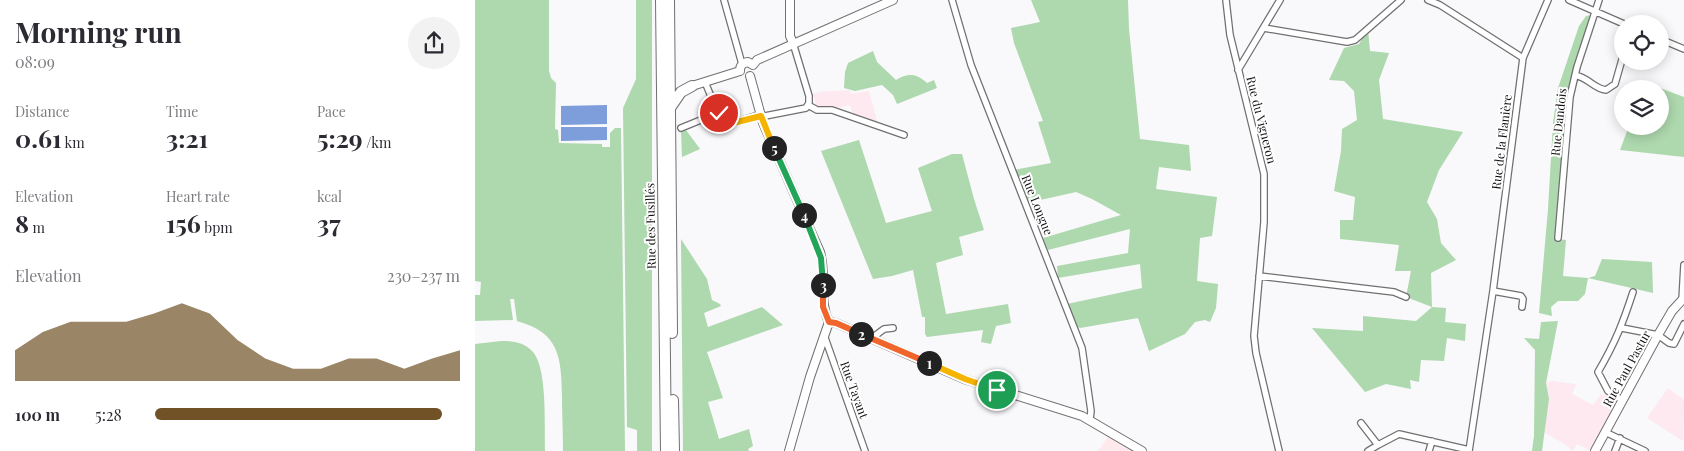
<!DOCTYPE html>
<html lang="en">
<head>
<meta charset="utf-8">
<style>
  body { margin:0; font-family:"Playfair Display",serif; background:#f2f2f3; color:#2b2b33; height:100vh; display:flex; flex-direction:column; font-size:19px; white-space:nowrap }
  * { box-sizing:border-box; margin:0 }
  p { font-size:16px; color:#7c7c81 }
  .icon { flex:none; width:28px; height:28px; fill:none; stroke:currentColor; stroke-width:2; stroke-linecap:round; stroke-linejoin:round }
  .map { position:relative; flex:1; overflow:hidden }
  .drawer { display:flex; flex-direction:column; background:#fff; width:475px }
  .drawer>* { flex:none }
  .controls { position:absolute; left:1139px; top:15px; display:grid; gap:10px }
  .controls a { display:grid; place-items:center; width:55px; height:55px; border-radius:50%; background:#fff; box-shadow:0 2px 12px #0003; font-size:25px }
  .pin { position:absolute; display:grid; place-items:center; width:42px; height:42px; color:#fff; margin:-21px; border:2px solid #fff; border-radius:50%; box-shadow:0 1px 5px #0007 }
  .km { position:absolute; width:25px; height:25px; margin:-12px; border-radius:50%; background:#222; color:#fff; font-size:14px; line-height:25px; text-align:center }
  .round { display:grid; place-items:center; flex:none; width:52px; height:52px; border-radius:26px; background:#f2f2f3 }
  .summary { display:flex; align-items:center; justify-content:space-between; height:85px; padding:0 15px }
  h1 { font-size:28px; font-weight:700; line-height:38px }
  .stats { display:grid; grid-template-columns:repeat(3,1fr); gap:8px; height:85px; padding:5px 15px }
  .stats div { display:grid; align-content:center }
  .stats b { font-size:25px; font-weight:700 }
  .stats small { font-size:14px; font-weight:400 }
  .stats p { font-size:14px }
  .chart { height:140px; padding:10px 15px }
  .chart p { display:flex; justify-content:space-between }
  .chart svg { width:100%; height:90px; margin-top:5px; fill:#715227; opacity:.7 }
  ul { padding:0 15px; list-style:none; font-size:16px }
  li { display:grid; grid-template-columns:80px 60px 1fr; align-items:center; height:38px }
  li i { height:12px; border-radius:6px; background:#715227 }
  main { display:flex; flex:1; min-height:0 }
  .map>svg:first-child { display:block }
</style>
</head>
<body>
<main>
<section class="drawer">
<div class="summary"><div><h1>Morning run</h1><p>08:09</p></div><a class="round"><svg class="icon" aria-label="share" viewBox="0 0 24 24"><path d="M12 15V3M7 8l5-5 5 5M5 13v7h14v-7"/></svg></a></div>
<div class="stats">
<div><p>Distance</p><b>0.61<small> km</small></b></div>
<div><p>Time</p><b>3:21</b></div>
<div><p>Pace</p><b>5:29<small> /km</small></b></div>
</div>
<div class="stats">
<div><p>Elevation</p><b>8<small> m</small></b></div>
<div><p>Heart rate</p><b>156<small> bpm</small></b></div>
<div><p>kcal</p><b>37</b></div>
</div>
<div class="chart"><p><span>Elevation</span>230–237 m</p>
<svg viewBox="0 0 160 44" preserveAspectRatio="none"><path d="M0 44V29L10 20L20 15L30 15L40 15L50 11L60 6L70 11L80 24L90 33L100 38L110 38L120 33L130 33L140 38L150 33L160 29V44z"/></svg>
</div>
<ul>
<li><b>100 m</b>5:28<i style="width:94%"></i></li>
</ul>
</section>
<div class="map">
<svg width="1209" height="451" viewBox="0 0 1209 451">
  <rect width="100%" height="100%" fill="#f9f8fa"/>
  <path fill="#fee9ed" d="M634 436 667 451H623Z"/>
  <path fill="#fde9ef" d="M375 90 376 94 394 91 403 125 379 117 375 105 358 109 348 107 342 108 338 94 345 92Z
    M1077 381 1101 384 1097 394 1118 405 1126 394 1128 396 1130 393 1143 401 1116 451 1102 444 1098 451 1091 445 1069 432 1074 399 1071 383Z
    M1193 388 1209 400 1208 441 1172 418Z"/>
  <path fill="#aed8ae" d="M0 0H74V71L76 78 81 83 80 129 83 130 84 143 127 144V147H135V133L140 128H146L150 451H88C88 433 87 414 87 396 86 357 85 333 42 321L39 299H35L38 320 0 321V295H5L6 282 0 281Z
    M161 0H177V451H162V430L152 427 148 108 161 79Z
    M556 0H653L654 29 665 139 714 145 716 171 684 167 681 189 742 197 737 236 725 238 722 281 743 284 741 308 735 322 730 320 720 322 710 334 674 351 663 318 605 328 601 326 592 304 667 288 665 264 583 278 582 266 653 253 655 229 573 250 568 238 646 215 617 199 601 192 552 203 539 170 576 163 563 122 568 121 539 43 536 28 565 22Z
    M1116 15 1100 61 1091 105V137L1081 239 1091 240 1088 276 1113 278 1120 276 1127 259 1177 262 1178 293 1113 278 1110 294 1103 301H1083L1076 307 1077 316 1064 313 1073 209 1078 123 1083 88 1104 26 1111 16Z
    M893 29 895 51 914 53 904 80 908 119 988 132 964 170 952 202 962 219 966 243 981 260 956 273 957 307 971 308 970 322 991 324 990 341 972 338 969 361 946 360 944 382 935 380 936 389 911 384 890 392 837 328 888 331V316L941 321 957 307 931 297 936 271H920L924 245 865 239V220H878L880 197 859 191 866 151 867 129 882 120 879 91 869 81 854 80 869 48 884 44Z
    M398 51 402 62 421 80C433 73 441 73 452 83L459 80 462 88 422 104 418 95 407 85 380 91 369 88 370 72 373 63Z
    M1185 88 1209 97V157L1145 150 1154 126H1185Z
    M211 130 225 149 207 157 206 132Z
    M384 140 411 223 457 211 443 168 477 154H487L499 199 509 230 484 237 488 255 461 263 471 314 533 304 536 323 521 326 516 344 506 342 508 330 452 337 450 334V317H447L438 270 417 276 398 279 346 151Z
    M206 239 232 279 237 300 245 304 246 306 229 313 233 327 287 307 308 325 232 352 248 398 233 402 244 439 274 429 278 446 273 449 274 451H208Z
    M1083 321 1071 383 1074 399 1067 451H1057L1059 436 1060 350 1049 338 1064 339 1066 322Z
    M26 341C38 341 49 342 58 352 73 370 69 428 70 451H0V344Z"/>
  <path fill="#7e9edb" d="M132 105V124L86 125V106Z
    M86 127H132V140L86 141Z"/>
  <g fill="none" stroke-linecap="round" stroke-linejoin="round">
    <g stroke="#706f71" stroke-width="8">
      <path id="street" d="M249 0 267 64
        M477 0 496 65 607 348 616 411 615 419
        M751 0 755 35 789 174V222L779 336 781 353 804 451
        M953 0 965 5 1048 58
        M1094 0 1149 24
        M789 28 872 42 880 40 926 0
        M1185 39 1209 49
        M763 70 805 0
        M1100 75C1114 78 1119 89 1131 90L1140 84 1148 56
        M230 82 245 118 249 122 254 124 280 116H290L331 108 334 103V96L318 43
        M333 105 342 110H357L429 135
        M206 128 243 113
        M1083 238 1095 97 1102 67 1124 0
        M784 276 919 292 931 297
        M1018 291 1046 296 1048 299 1047 307
        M1207 300 1209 265
        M1147 328 1183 335 1194 343 1199 344 1209 324
        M349 335 390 451
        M397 338 409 329 418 328
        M1147 400 1133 391 1123 372C1140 343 1148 323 1158 292
        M886 423 903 445 924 434 994 450
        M1130 432 1170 451
        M893 451 903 445
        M954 451 957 441
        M994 451 1018 291 1048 58 1073 0
        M1140 451 1145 438"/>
    </g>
    <g stroke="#706f71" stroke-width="10">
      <path id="secondary" d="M315 0V36L318 43
        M278 65 282 60 418 0
        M265 71C265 66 267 63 273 62L278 65
        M275 76 288 123 345 252C352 276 343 300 354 322
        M217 86 265 71
        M354 322 361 323 489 379 607 416 667 451
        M314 451 335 377 354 322
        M1120 451 1183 335 1197 311 1209 298"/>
    </g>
    <g stroke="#706f71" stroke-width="12">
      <path id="highway" d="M186 0 191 451
        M194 0 197 333
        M195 108 206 92 217 86
        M198 400 199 451"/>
    </g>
    <use href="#street" stroke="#fff" stroke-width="5.5"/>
    <use href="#secondary" stroke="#fff" stroke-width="8"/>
    <use href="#highway" stroke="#fff" stroke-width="10"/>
  </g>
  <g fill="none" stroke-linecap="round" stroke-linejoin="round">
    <g stroke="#fff" stroke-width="10">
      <path id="split-1" d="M454 363 490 379 522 390"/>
    </g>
    <g stroke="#fff" stroke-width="10">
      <path id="split-2" d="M386 334 454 363"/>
    </g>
    <g stroke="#fff" stroke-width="10">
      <path id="split-3" d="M348 285V307L354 322 361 323 386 334"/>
    </g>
    <g stroke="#fff" stroke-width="10">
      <path id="split-4" d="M329 215 346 258 348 285"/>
    </g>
    <g stroke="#fff" stroke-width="10">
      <path id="split-5" d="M299 148 329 215"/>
    </g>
    <g stroke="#fff" stroke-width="10">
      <path id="split-6" d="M244 113 249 122 254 124 286 116 299 148"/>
    </g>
    <use href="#split-1" stroke="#f5b400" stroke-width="6"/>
    <use href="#split-2" stroke="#f0652b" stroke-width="6"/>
    <use href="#split-3" stroke="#f0652b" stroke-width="6"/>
    <use href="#split-4" stroke="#22a559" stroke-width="6"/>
    <use href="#split-5" stroke="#22a559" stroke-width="6"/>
    <use href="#split-6" stroke="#f5b400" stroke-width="6"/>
  </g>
  <g text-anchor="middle" stroke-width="4" stroke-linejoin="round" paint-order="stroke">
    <g font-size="12" fill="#101010" stroke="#fff">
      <text transform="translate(786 120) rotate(76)" y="4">Rue du Vigneron</text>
      <text transform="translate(1084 122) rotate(-84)" y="4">Rue Dandois</text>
      <text transform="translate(1027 142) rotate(-83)" y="4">Rue de la Flanière</text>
      <text transform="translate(562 205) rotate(68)" y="4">Rue Longue</text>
      <text transform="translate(176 226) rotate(-91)" y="4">Rue des Fusillés</text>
      <text transform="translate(1152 369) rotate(-61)" y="4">Rue Paul Pastur</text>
      <text transform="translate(379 390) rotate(70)" y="4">Rue Tayant</text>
    </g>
  </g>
</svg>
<div class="controls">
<a><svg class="icon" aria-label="locate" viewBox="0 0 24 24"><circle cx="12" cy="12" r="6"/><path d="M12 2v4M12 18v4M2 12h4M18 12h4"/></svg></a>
<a><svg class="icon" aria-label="layers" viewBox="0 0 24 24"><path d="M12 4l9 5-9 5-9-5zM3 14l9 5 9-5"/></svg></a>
</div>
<div class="pin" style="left:522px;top:390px;background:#1e9e55"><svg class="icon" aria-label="arrive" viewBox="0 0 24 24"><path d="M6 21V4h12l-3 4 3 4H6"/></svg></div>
<div class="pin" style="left:244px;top:113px;background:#d93025"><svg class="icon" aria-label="check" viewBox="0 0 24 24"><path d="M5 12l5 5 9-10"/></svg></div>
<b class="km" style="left:454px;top:363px">1</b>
<b class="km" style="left:386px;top:334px">2</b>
<b class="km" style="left:348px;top:285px">3</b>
<b class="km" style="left:329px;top:215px">4</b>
<b class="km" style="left:299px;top:148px">5</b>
</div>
</main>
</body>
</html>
